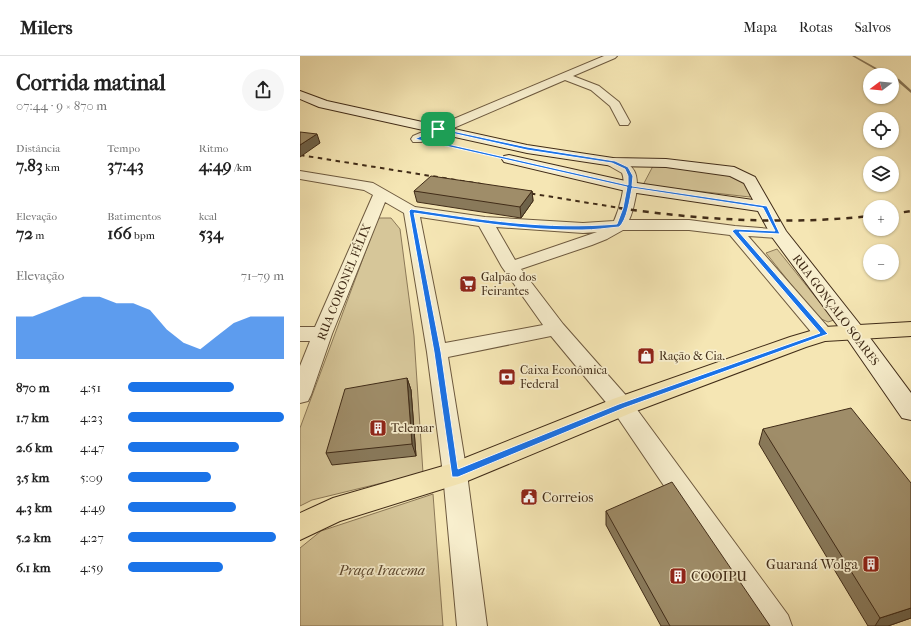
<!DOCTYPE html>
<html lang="pt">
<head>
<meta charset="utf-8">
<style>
  body { margin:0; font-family:"IM FELL French Canon",serif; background:#f6f6f6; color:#222; height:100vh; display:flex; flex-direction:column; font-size:15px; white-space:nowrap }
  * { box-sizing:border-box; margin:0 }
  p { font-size:13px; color:#767676 }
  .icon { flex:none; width:22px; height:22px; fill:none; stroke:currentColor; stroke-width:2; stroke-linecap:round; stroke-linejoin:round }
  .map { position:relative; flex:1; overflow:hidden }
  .details { display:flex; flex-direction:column; background:#fff; width:300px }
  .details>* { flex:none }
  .needle { width:26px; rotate:254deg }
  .buttons { position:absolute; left:563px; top:12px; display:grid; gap:8px }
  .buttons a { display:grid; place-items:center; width:36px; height:36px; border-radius:50%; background:#fff; box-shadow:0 1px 3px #0004; font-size:20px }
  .pin { position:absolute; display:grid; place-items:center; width:34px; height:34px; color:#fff; margin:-17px; border-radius:8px; box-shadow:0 2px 6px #0006 }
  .round { display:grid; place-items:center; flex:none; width:42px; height:42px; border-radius:21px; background:#f6f6f6 }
  .overview { display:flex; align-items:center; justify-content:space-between; height:68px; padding:0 16px }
  h1 { font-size:22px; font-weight:700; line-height:30px }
  .figures { display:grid; grid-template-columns:repeat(3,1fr); gap:6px; height:68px; padding:4px 16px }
  .figures div { display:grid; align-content:center }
  .figures b { font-size:17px; font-weight:700 }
  .figures small { font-size:11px; font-weight:400 }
  .figures p { font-size:11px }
  .chart { height:112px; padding:8px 16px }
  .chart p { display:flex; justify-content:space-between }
  .chart svg { width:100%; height:72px; margin-top:4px; fill:#1a73e8; opacity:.7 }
  ul { padding:0 16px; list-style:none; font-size:13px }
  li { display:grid; grid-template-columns:64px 48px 1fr; align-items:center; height:30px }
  li i { height:10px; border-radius:5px; background:#1a73e8 }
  header { display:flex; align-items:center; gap:24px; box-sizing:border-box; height:56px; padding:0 20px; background:#fff; border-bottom:1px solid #e0e0e0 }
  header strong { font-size:19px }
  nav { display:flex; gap:22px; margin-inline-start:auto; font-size:14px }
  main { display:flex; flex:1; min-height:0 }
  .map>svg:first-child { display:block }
</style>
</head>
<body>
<header>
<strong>Milers</strong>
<nav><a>Mapa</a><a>Rotas</a><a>Salvos</a></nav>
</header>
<main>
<section class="details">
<div class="overview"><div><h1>Corrida matinal</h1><p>07:44 · 9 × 870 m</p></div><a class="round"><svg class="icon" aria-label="share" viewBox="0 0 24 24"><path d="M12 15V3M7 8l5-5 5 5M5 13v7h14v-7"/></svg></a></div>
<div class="figures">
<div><p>Distância</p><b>7.83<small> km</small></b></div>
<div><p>Tempo</p><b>37:43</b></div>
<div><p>Ritmo</p><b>4:49<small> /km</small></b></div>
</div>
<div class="figures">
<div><p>Elevação</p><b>72<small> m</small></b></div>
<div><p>Batimentos</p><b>166<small> bpm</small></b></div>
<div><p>kcal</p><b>534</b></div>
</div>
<div class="chart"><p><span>Elevação</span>71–79 m</p>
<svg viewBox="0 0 160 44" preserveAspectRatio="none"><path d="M0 44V18L10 18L20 14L30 10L40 6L50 6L60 10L70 10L80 14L90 26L100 34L110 38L120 30L130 22L140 18L150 18L160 18V44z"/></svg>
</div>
<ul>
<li><b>870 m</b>4:51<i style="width:68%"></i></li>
<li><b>1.7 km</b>4:23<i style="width:100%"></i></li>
<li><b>2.6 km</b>4:47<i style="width:71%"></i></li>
<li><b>3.5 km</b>5:09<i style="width:53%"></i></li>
<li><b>4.3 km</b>4:49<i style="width:69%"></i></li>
<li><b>5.2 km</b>4:27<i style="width:95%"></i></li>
<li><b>6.1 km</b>4:59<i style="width:61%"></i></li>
</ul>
</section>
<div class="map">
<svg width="611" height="570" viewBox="0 0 611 570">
  <rect width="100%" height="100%" fill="#f5e6b4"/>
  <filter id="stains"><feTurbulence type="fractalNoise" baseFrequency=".005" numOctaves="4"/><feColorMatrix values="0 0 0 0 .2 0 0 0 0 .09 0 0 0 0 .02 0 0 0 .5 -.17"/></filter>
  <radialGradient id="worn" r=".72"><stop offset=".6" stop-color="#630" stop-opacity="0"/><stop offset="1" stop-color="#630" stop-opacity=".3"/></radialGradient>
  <path fill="#d6c699" stroke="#8c7958" d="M353 110 423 117 442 124 451 136 450 141 343 129Z
    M78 162H91L100 173 114 280 123 417 12 444 0 450V372Z
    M477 193 534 264 528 266 517 261 466 197Z
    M133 438 143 570H0V492L21 475Z"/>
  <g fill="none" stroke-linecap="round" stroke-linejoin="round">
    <path fill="#887656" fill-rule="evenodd" d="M552 0H555L589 19H585Z
      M592 21 599 23 611 34V37L597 25 592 23Z"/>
    <g stroke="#6e5a3f" stroke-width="2">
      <path id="street" d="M304 0H317L315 2 273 20 299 30 319 46 330 66 328 69H320L310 50 291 34 265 24 121 86H113L111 83 113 80Z
        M313 102C336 108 339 118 336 139 334 148 333 156 329 164H389L435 170 484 174 486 177 484 180 478 182 448 180 534 278 531 283 524 285 517 283 430 179 389 174H323L307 183 292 189 221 213 263 268 330 344 488 559 492 570H459L314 356 251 280 148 301 167 418 187 570H157L143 418 127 296 104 157 85 146 32 278 11 339 8 345 0 347V310L10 285H0V271H15L73 139 64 134 0 123V115L73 127 115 151 185 161 283 167 314 165C319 154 327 128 322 117L308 109 306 106 308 103ZM120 161 179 170 202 211 243 269 145 287ZM196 171 283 177 297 176 215 204Z"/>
    </g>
    <g stroke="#412c18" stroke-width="2">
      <path id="secondary" d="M0 35 27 45 227 89 313 102 366 103 434 111 455 121 486 175 562 271 611 337V364L602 362 546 281 472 181 458 155 330 136 204 106 202 103 204 100 209 99 330 126 453 144 444 127 430 120 366 111 313 110 227 97 19 51 0 43Z"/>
    </g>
    <g stroke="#412c18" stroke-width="2">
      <path id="primary" d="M611 266V280L525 285 506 291 331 357 165 426 40 465 0 484V457L33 442 150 408 313 343 490 281 524 271Z"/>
    </g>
    <use href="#street" fill="#f8efce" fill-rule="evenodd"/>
    <use href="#secondary" fill="#f8efce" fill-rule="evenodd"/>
    <use href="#primary" fill="#f5e6b4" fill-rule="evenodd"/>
    <path stroke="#412c18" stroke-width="2" stroke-dasharray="4.5 4.5" stroke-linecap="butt" d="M0 99 181 128
      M222 136 326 153"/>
    <path stroke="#412c18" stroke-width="2.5" stroke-dasharray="6 6" stroke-linecap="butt" d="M319 152C401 164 487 169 570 160
      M592 158 611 155"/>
  </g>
  <path fill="#89795a" stroke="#412c18" d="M114 135H232L233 145 221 162 117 146Z
    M107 322 111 334 116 400 32 409 26 397Z
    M463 373 611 427V562L588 570H568L459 388Z
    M306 455 470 570H361L306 469Z"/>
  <path fill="#6f634a" stroke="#412c18" d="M17 78 20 87 0 101V89Z
    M232 135 233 145 221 162 220 151Z
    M107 322 111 334 116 400 112 388Z
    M611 552V562L588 570H575L580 562Z"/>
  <path fill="#9f8d69" stroke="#412c18" d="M0 76 17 78 0 89Z
    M131 120 232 135 220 151 114 135Z
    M107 322 112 388 26 397 45 333Z
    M551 352 611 427V552L580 562 463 373Z
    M372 426 470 570H370L306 455Z"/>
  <path fill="#1a73e8" stroke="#fff" fill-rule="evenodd" d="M138 72 227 91 315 105 328 111 333 120 332 130 467 150 480 178 439 176 528 278 324 352 158 421H152L134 296 109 155 111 153C181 164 247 174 317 168L323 152 327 131 115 83ZM138 74 227 94 312 107 325 113 328 120V129L121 82ZM332 132 463 152 475 175 435 173 432 175 520 277 319 348 158 413 141 296 114 157C170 165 226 175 282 174 295 174 307 172 319 171 327 165 330 142 332 132Z"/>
  <defs>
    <g id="supermarket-square" transform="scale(0.9)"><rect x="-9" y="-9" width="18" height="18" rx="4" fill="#8f2418" stroke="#f8efce"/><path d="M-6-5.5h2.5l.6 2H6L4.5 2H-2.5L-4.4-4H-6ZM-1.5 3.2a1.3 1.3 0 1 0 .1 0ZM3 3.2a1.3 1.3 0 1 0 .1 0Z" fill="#fff"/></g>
    <g id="shop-square" transform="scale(0.9)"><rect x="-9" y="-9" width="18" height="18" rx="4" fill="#8f2418" stroke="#f8efce"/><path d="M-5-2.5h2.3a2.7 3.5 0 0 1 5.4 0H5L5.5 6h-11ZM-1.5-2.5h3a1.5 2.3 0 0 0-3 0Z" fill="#fff"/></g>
    <g id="bank-square" transform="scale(0.9)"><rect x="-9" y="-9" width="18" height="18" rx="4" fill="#8f2418" stroke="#f8efce"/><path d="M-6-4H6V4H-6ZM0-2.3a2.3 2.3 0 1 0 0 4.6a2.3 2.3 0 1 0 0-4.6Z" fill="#fff"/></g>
    <g id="building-square" transform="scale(0.9)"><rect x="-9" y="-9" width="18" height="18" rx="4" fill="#8f2418" stroke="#f8efce"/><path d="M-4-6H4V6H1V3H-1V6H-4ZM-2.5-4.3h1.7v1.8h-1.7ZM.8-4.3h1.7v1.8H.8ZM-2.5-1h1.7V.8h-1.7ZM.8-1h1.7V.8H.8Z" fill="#fff"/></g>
    <g id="civic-square" transform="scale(0.9)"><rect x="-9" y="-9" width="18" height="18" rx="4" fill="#8f2418" stroke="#f8efce"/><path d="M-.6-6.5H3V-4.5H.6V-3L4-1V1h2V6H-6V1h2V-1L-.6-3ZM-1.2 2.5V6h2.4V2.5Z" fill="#fff"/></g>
  </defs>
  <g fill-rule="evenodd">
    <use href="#supermarket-square" x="168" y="228"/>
    <use href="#shop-square" x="346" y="300"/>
    <use href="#bank-square" x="207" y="321"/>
    <use href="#building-square" x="78" y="372"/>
    <use href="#civic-square" x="229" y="441"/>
    <use href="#building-square" x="571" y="508"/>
    <use href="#building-square" x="378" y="520"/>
  </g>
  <g text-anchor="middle" stroke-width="3.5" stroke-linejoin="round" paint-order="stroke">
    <g font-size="12" fill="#412c18" stroke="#f8efce" text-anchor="start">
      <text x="181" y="225">Galpão dos<tspan x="181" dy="14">Feirantes</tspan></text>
      <text x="359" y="304">Ração &amp; Cia.</text>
      <text x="220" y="318">Caixa Econômica<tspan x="220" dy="14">Federal</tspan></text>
      <text x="91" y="376">Telemar</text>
    </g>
    <g font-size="12" fill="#412c18" stroke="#f8efce">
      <text transform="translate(44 226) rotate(-68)" y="4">RUA CORONEL FÉLIX</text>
      <text transform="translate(536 254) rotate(53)" y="4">RUA GONÇALO SOARES</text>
    </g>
    <g font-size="14" fill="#412c18" stroke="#f8efce" text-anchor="start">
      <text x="242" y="446">Correios</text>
      <text x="558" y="513" text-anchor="end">Guaraná Wolga</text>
      <text x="391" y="525">COOIPU</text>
    </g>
    <g font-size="14" font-style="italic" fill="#5f4b32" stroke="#f8efce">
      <text x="82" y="519">Praça Iracema</text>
    </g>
  </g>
  <rect width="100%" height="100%" filter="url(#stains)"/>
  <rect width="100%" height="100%" fill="url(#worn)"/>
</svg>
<div class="buttons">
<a><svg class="needle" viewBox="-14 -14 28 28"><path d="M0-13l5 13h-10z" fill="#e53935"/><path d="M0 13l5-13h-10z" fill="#767676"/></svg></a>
<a><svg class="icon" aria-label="locate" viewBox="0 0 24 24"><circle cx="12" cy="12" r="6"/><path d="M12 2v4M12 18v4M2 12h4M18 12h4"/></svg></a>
<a><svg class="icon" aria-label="layers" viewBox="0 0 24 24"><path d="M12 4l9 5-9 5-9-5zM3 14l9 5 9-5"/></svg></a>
<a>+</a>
<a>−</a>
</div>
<div class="pin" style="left:138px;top:73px;background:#1e9e55"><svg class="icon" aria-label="arrive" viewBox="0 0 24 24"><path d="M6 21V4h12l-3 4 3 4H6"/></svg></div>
</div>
</main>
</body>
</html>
